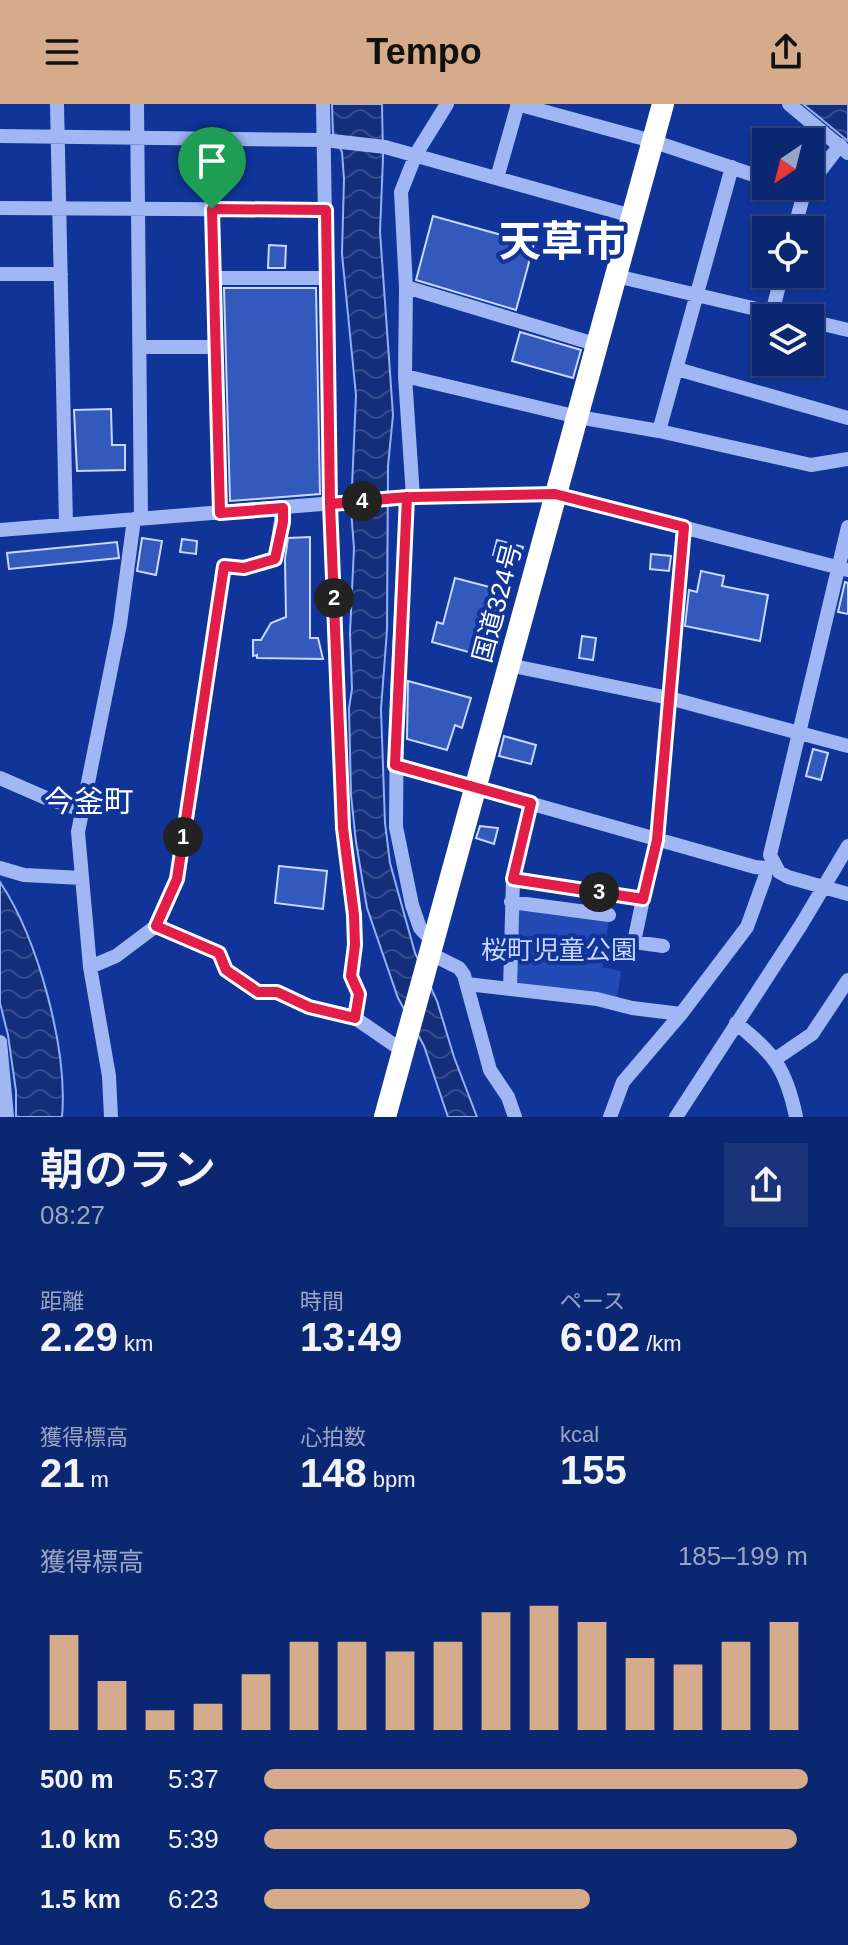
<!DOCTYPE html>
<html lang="ja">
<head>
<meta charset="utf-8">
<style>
  body { margin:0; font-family:Helvetica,"Noto Sans JP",sans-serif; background:#1a3379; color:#f1f3f6; height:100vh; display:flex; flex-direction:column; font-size:30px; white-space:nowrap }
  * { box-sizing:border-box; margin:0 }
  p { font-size:26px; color:#9aa5c3 }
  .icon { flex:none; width:44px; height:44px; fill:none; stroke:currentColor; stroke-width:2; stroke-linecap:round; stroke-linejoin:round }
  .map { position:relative; height:1013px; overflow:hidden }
  .side { display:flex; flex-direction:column; background:#0c2771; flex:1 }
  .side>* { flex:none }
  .needle { width:52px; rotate:215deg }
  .fabs { position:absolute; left:752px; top:24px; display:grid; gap:16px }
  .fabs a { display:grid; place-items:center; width:72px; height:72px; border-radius:0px; background:#0c2771; box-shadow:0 2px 6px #0004,0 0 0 2px #2c4484; font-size:40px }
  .pin { position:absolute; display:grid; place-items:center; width:68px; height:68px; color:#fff; margin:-82px -34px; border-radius:50% 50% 50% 0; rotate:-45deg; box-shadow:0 0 8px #0007 }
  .pin .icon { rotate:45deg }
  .km { position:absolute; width:40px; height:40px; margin:-20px; border-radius:50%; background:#222; color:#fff; font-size:22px; line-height:40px; text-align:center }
  .round { display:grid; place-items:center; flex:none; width:84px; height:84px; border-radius:0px; background:#1a3379 }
  .overview { display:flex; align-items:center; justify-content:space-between; height:136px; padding:0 40px }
  h1 { font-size:44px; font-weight:600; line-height:60px }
  .figures { display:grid; grid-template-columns:repeat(3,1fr); gap:12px; height:136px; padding:8px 40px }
  .figures div { display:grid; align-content:center }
  .figures b { font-size:40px; font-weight:600 }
  .figures small { font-size:22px; font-weight:400 }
  .figures p { font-size:22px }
  .chart { height:224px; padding:16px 40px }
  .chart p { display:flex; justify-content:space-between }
  .chart svg { width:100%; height:144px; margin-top:8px; stroke:#d6ab8b; stroke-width:6 }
  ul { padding:0 40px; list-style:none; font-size:26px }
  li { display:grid; grid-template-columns:128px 96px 1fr; align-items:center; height:60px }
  li i { height:20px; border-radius:10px; background:#d6ab8b }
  header { display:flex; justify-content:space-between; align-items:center; height:104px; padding:0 40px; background:#d6ab8b; color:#111; font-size:36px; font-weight:600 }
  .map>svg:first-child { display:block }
</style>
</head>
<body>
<header><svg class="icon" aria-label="menu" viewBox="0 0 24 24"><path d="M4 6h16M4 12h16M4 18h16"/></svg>Tempo<svg class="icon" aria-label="share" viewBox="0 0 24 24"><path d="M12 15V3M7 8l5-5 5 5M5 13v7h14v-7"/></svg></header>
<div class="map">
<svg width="848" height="1013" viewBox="0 0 848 1013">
  <defs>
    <pattern id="water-waves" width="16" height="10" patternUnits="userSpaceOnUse" patternTransform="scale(2)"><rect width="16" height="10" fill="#142e7a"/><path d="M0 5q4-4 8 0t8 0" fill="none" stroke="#374d8e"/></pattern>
  </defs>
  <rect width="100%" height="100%" fill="#103497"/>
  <path fill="#234bb6" d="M518 802 609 815 602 863 621 867 617 894 514 878Z"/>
  <path fill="url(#water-waves)" stroke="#92aff7" stroke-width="2" d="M332 0H382L383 54 380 128 393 311 388 362 387 526 381 605 385 719 390 759 415 849 437 897 454 953 477 1013H448L424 942 398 894 367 804 356 738 351 691 349 604 352 585 350 529 354 444 351 406 356 291 342 150 344 75 342 48 333 30Z
    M803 0H848V37Z
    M0 778C38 835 68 945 62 1013H16V987L8 931 0 899Z"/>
  <path fill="#3459bd" stroke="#c8d7fe" stroke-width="2" d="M433 112 534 140 516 206 416 176Z
    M269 141 286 142 285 164H268Z
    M224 184H316L320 390 230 397Z
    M520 228 581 246 573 274 512 257Z
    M111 305 112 341H125V366L77 367 74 306Z
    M310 433V534H318L323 555 257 554V551L253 552V536H261L271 519 286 513 285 455 288 434Z
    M142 434 162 437 156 471 137 467Z
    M182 435 197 437 196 450 180 448Z
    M497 436 523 443 519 458 493 451Z
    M117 438 119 454 9 465 7 449Z
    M651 450 671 452 669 467 650 465Z
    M701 467 724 472 722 482 768 491 760 537 685 522 689 486 697 488Z
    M455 474 501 486 489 531 499 534 494 555 432 538 437 518 443 520Z
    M845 478 848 479V510L838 508Z
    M582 532 596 534 593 556 579 554Z
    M408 577 471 594 462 624 455 621 447 646 407 635Z
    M504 632 536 641 531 660 499 652Z
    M813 645 828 649 821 676 806 672Z
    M480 722 498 724 494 740 476 734Z
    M279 762 327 767 323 805 275 799Z"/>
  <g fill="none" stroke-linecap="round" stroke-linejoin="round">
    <path stroke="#a0b7f4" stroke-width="14" d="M57 0 66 421
      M137 0 141 415
      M323 0 330 400 343 724 354 811 355 841 351 872 359 890 355 914
      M517 0 652 37 766 75
      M789 0 848 49
      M0 32 324 36 385 43 632 112
      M210 35 220 409
      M497 74 518 0
      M810 80 840 41
      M785 82 804 89
      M0 104 326 106
      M794 126 804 89 809 82
      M0 170H61
      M616 172 795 214
      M214 174H326
      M406 183 598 241
      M772 209 782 170
      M810 217 848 226
      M140 243H216
      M677 265 848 314
      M405 272 578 313 659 327 811 361 848 355
      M659 327 732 63
      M407 393 397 589 396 723 412 801 420 824 434 839
      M413 393 405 272 406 183 401 88 416 50 447 0
      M848 423 770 751 779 768 788 773 848 790
      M0 426 397 394 555 390 848 466
      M509 561 669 594 848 642
      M395 661 755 763 765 764 773 760
      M0 674 46 694 82 706
      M0 764 24 771 82 774
      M513 775 643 795 657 736 684 423
      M643 795 634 838 663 842
      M511 798 609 811
      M156 822 177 775 224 462 244 464 275 455 283 404
      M431 850 459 864 464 871 490 966 508 993 515 1013
      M90 863 116 852 156 822 219 849 226 866 258 888H277L309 903 355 914 403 947
      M467 880 597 895 632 904 681 910
      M510 885 513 775 531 699
      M736 919C774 950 786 964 796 1013
      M0 938 7 1013
      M774 956 812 930 848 876
      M111 1013 109 972 90 863 78 728 120 520 134 415
      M610 1013 623 978 681 910 747 823 765 773V764
      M676 1013 801 821 848 742"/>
    <path stroke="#fff" stroke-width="22" d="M385 1013 663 0"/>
  </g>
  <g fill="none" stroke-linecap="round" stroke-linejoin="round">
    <g stroke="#fff" stroke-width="16">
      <path id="route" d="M212 105 220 409 283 404V418L275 455 244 464 224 462 177 775 156 822 219 849 226 866 258 888H277L309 903 355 914 359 890 351 872 355 841 354 811 343 724 330 400 397 394 407 393 395 661 531 699 513 775 643 795 657 736 684 423 555 390 413 393C385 394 358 398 330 400L326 106 212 105"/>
    </g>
    <use href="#route" stroke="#e11d48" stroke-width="10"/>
  </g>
  <g text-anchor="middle" stroke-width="8" stroke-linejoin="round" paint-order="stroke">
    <g font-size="26" fill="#fff" stroke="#103497">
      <text transform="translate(497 499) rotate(-75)" y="9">国道324号</text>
    </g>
    <g font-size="26" fill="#c8d7fe" stroke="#103497">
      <text x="559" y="855">桜町児童公園</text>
    </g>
    <g font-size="30" fill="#fff" stroke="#103497">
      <text x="89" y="708">今釜町</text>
    </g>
    <g font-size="42" font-weight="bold" fill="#fff" stroke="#103497">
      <text x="562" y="152">天草市</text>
    </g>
  </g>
</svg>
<div class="fabs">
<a><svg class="needle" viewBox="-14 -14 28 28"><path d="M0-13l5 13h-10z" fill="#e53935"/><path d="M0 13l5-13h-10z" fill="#9aa5c3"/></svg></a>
<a><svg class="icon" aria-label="locate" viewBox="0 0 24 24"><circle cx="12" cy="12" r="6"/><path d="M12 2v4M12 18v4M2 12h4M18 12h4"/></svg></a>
<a><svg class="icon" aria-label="layers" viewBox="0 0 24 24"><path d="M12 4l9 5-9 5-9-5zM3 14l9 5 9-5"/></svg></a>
</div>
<div class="pin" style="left:212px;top:105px;background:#1e9e55"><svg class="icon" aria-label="arrive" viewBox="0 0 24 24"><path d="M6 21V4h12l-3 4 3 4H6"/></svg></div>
<b class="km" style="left:183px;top:733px">1</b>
<b class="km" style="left:334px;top:494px">2</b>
<b class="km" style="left:599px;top:788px">3</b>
<b class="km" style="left:362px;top:397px">4</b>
</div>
<section class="side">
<div class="overview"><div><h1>朝のラン</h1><p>08:27</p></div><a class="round"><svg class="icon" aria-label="share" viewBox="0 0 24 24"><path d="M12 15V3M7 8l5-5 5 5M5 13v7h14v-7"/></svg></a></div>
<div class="figures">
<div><p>距離</p><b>2.29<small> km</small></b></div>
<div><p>時間</p><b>13:49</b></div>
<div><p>ペース</p><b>6:02<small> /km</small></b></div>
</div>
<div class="figures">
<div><p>獲得標高</p><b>21<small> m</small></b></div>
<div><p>心拍数</p><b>148<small> bpm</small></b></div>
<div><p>kcal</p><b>155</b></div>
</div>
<div class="chart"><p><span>獲得標高</span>185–199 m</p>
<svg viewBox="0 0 160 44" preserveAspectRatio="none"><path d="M5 44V15M15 44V29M25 44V38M35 44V36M45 44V27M55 44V17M65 44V17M75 44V20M85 44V17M95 44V8M105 44V6M115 44V11M125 44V22M135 44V24M145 44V17M155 44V11"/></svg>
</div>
<ul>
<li><b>500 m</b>5:37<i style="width:100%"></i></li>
<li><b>1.0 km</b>5:39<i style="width:98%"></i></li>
<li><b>1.5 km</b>6:23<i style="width:60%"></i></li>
</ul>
</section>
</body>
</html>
